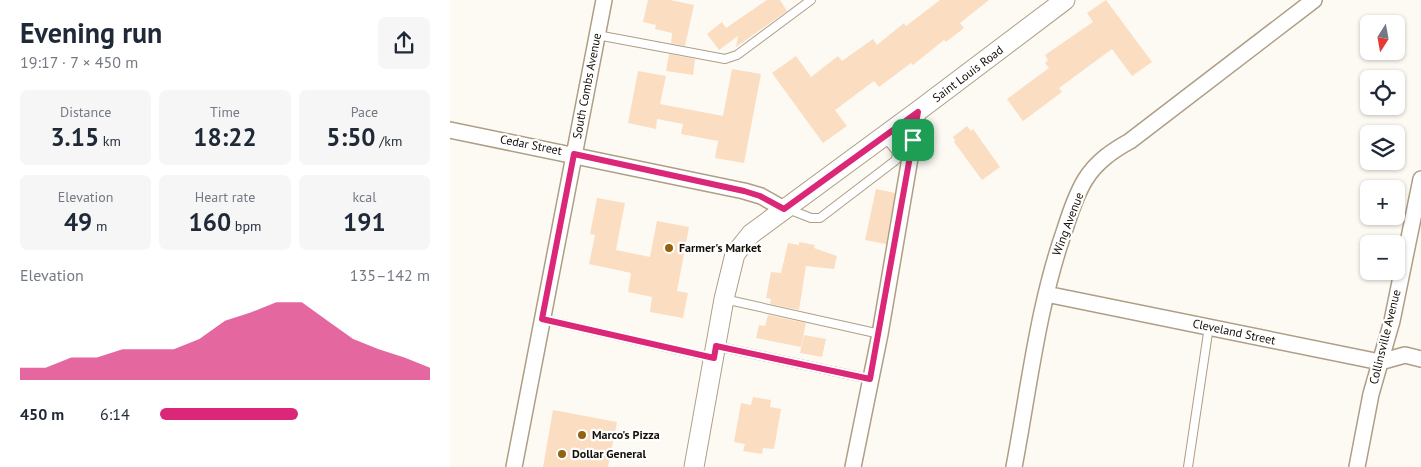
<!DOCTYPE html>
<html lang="en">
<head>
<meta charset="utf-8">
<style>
  body { margin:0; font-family:"PT Sans",sans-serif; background:#f6f6f7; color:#1f2937; height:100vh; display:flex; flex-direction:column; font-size:19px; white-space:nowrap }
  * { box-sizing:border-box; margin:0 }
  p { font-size:16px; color:#747a83 }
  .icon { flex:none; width:28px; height:28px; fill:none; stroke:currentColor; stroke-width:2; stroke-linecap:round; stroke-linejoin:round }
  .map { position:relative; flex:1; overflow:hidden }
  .side { display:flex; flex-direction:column; background:#fff; width:450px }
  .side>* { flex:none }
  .needle { width:32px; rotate:191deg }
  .fabs { position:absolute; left:910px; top:15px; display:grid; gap:10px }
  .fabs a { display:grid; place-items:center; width:45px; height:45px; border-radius:8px; background:#fff; box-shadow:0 1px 4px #0004; font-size:25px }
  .pin { position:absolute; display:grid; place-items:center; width:42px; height:42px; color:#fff; margin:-21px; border-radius:10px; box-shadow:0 2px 8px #0006 }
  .round { display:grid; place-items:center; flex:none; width:52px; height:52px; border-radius:8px; background:#f6f6f7 }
  .overview { display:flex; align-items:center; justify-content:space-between; height:85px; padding:0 20px }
  h1 { font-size:28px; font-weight:800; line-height:38px }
  .metrics { display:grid; grid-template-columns:repeat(3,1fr); gap:8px; height:85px; padding:5px 20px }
  .metrics div { display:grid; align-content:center; border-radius:8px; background:#f6f6f7; text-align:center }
  .metrics b { font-size:25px; font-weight:800 }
  .metrics small { font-size:14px; font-weight:400 }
  .metrics p { font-size:14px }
  .chart { height:140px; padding:10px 20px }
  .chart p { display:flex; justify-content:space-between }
  .chart svg { width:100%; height:90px; margin-top:5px; fill:#db2777; opacity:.7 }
  ul { padding:0 20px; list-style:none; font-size:16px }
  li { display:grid; grid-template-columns:80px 60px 1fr; align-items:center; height:38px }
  li i { height:12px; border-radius:6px; background:#db2777 }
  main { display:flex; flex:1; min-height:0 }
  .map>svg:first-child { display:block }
</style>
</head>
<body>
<main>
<section class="side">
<div class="overview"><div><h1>Evening run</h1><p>19:17 · 7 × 450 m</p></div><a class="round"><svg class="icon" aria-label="share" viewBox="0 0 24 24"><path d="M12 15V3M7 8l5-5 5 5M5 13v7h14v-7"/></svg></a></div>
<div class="metrics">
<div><p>Distance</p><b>3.15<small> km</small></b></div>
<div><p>Time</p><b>18:22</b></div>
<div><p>Pace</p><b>5:50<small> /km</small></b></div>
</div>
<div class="metrics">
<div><p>Elevation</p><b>49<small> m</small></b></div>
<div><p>Heart rate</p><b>160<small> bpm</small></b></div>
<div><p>kcal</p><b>191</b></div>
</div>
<div class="chart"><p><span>Elevation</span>135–142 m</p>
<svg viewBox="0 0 160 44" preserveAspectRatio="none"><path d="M0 44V38L10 38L20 33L30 33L40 29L50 29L60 29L70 24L80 15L90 11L100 6L110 6L120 15L130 24L140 29L150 33L160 38V44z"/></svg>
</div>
<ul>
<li><b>450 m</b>6:14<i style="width:51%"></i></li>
</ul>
</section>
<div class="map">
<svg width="971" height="467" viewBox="0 0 971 467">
  <rect width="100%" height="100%" fill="#fdfaf4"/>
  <path fill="#fbddc2" d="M198 0H220L244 5 235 46 221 43 222 33 205 29 206 25 193 22Z
    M317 0H330L337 11 286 47 288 36 269 50 257 34 272 22 276 28Z
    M490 0H539L510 23 514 28 496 42 494 40 463 65 461 63 429 87 424 81 385 110 397 126 373 143 322 73 346 56 361 77 388 56 392 61 423 39 427 45 454 23 456 26Z
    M656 0 702 62 682 76 662 49 609 88 612 92 573 121 557 99 599 68 595 63 598 60 595 55 643 22 637 13Z
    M219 54 245 59 243 75 216 71Z
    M282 69 311 74 294 163 265 158 268 141 231 134 233 124 207 119 206 129 178 123 188 71 216 76 210 104 273 116Z
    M517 126 521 131 523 129 550 167 532 180 504 142 505 140 503 137Z
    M426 189 445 193 436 244 415 240Z
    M147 198 175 203 166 250 200 257 207 221 239 227 227 291 238 293 233 318 200 312 202 297 178 292 181 273 139 264 145 235 140 234Z
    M349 242 365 245 364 248 387 256 384 269 356 266 349 310 320 304 321 299 316 298 321 272 331 273 338 243 349 245Z
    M318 315 356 323 351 347 306 338 309 325 315 326Z
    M354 335 376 339 372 357 350 353Z
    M303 397 321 400 320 407 331 409 324 449 313 448 312 454 293 451 295 444 284 442 291 403 301 405Z
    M103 410 167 422 158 467H93Z"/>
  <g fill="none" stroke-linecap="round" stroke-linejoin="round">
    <g stroke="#ae9e85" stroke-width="10">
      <path id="service" d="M147 35 275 59 287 55 361 0
        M338 209 361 218H370L446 160 447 152 434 136
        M274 299 430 334
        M92 319 263 358
        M266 346 420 379
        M738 467 759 326"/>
    </g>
    <g stroke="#ae9e85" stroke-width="18">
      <path id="minor" d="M0 130 294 191 311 196 334 209
        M596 294 930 362 955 355 971 359
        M64 467 154 0
        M403 467 430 334 468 111
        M564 467C579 388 588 305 615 229 620 213 626 195 635 180 646 162 662 151 680 141L864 0
        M907 467 921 394 942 321 971 179"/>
    </g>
    <g stroke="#ae9e85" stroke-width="21">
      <path id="tertiary" d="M244 467 274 299 285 254 301 234 468 111 615 0"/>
    </g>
    <use href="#service" stroke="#fff" stroke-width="8"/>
    <use href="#minor" stroke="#fff" stroke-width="15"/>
    <use href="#tertiary" stroke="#fff" stroke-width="19"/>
  </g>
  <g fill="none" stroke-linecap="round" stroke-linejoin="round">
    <g stroke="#fff" stroke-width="10">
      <path id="route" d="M468 112 420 379 266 346 264 358 92 319 124 154 294 191 310 196 334 209Z"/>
    </g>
    <use href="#route" stroke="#db2777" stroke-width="6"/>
  </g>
  <g fill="#926211" stroke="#fff" stroke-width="2">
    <circle cx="219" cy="248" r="5"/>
    <circle cx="132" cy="435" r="5"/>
    <circle cx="112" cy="454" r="5"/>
  </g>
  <g text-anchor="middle" stroke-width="4.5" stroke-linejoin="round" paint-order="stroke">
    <g font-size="12" fill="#140e06" stroke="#fff">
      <text transform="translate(518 74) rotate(-37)" y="4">Saint Louis Road</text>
      <text transform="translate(137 86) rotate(-79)" y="4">South Combs Avenue</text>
      <text transform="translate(81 145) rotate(11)" y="4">Cedar Street</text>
      <text transform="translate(618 224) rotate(-69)" y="4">Wing Avenue</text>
      <text transform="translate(784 332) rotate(12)" y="4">Cleveland Street</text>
      <text transform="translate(935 337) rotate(-76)" y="4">Collinsville Avenue</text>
    </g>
    <g font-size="12" font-weight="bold" fill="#140e06" stroke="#fff" text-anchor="start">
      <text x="229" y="252">Farmer's Market</text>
      <text x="142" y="439">Marco's Pizza</text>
      <text x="122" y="458">Dollar General</text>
    </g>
  </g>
</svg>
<div class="fabs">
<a><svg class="needle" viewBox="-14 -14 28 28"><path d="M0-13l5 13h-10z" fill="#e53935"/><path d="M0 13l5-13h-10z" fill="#747a83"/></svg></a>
<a><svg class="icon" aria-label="locate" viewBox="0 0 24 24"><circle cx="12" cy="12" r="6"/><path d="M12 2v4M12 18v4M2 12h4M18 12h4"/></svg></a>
<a><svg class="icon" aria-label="layers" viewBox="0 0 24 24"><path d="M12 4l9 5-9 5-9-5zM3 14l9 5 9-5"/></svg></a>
<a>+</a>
<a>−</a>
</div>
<div class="pin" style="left:463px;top:140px;background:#1e9e55"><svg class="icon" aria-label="arrive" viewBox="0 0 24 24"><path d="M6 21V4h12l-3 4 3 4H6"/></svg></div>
</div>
</main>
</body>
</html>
